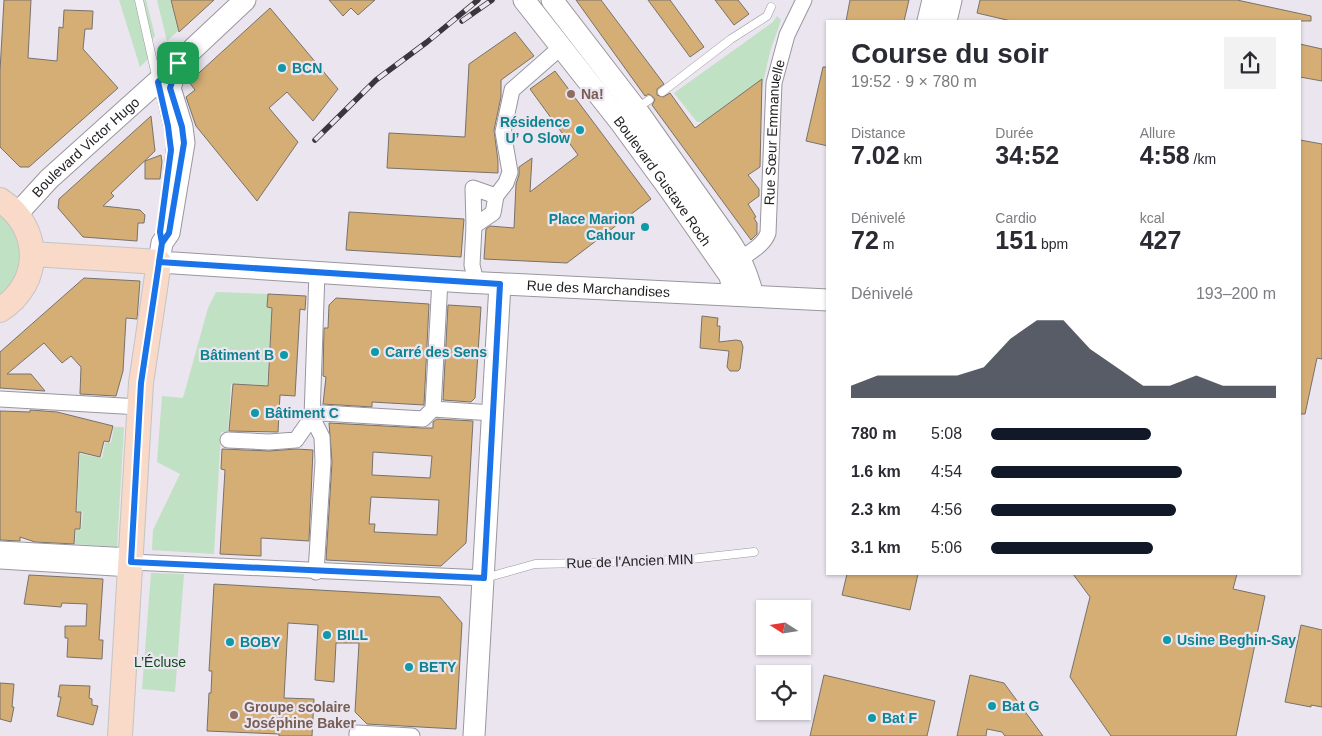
<!DOCTYPE html>
<html lang="fr">
<head>
<meta charset="utf-8">
<style>
  body { margin:0; font-family:Helvetica,sans-serif; background:#f2f2f3; color:#2b2b33; height:100vh; display:flex; flex-direction:column; font-size:19px; white-space:nowrap }
  * { box-sizing:border-box; margin:0 }
  p { font-size:16px; color:#7c7c81 }
  .icon { flex:none; width:28px; height:28px; fill:none; stroke:currentColor; stroke-width:2; stroke-linecap:round; stroke-linejoin:round }
  .map { position:relative; flex:1; overflow:hidden }
  .sheet { position:absolute; left:826px; top:20px; width:475px; height:555px; display:flex; flex-direction:column; background:#fff; border-radius:0px; box-shadow:0 1px 4px #0004 }
  .sheet>* { flex:none }
  .needle { width:32px; rotate:282deg }
  .fabs { position:absolute; left:756px; top:600px; display:grid; gap:10px }
  .fabs a { display:grid; place-items:center; width:55px; height:55px; border-radius:0px; background:#fff; box-shadow:0 1px 4px #0004; font-size:25px }
  .pin { position:absolute; display:grid; place-items:center; width:42px; height:42px; color:#fff; margin:-21px; border-radius:10px; box-shadow:0 2px 8px #0006 }
  .round { display:grid; place-items:center; flex:none; width:52px; height:52px; border-radius:0px; background:#f2f2f3 }
  .head { display:flex; align-items:center; justify-content:space-between; height:85px; padding:0 25px }
  h1 { font-size:28px; font-weight:800; line-height:38px }
  .stats { display:grid; grid-template-columns:repeat(3,1fr); gap:8px; height:85px; padding:5px 25px }
  .stats div { display:grid; align-content:center }
  .stats b { font-size:25px; font-weight:800 }
  .stats small { font-size:14px; font-weight:400 }
  .stats p { font-size:14px }
  .chart { height:140px; padding:10px 25px }
  .chart p { display:flex; justify-content:space-between }
  .chart svg { width:100%; height:90px; margin-top:5px; fill:#111827; opacity:.7 }
  ul { padding:0 25px; list-style:none; font-size:16px }
  li { display:grid; grid-template-columns:80px 60px 1fr; align-items:center; height:38px }
  li i { height:12px; border-radius:6px; background:#111827 }
  .map>svg:first-child { display:block }
</style>
</head>
<body>
<div class="map">
<svg width="1322" height="736" viewBox="0 0 1322 736">
  <rect width="100%" height="100%" fill="#eae5ef"/>
  <path fill="#c0e1c3" d="M119 0H136L149 58 140 67Z
    M143 0H146L155 36 152 40Z
    M157 0H170L178 31 167 41Z
    M777 16 781 20 770 52 762 87 756 83 703 122H697L674 93 773 22Z
    M0 210 20 238 21 269 0 300Z
    M216 292 268 294 267 308H272L267 385 231 384 228 432H221L214 554 152 550 153 530 180 474 157 462 162 396 183 398 208 308Z
    M114 427H124L117 547 75 544 76 530H81L83 512 77 511 80 454 102 458 105 443H111Z
    M151 573 184 574 175 692 142 689Z"/>
  <path fill="#d5ae76" stroke="#78726a" fill-rule="evenodd" d="M4 0H31L28 58 57 61 59 27 63 28 64 10 93 11 92 29H85L83 49 118 88 29 167H20L0 147V71Z
    M171 0H214L179 32Z
    M329 0H375L358 15 351 8 343 16Z
    M576 0H601L664 84 657 89V95L663 97 670 93 695 128 762 79 760 167 748 175 759 189V196L748 204 756 217 754 218 757 223V234L751 240 652 105 655 100 653 97 649 94 645 96Z
    M648 0H670L704 47 690 57Z
    M715 0H738L749 14 734 25Z
    M850 0H909L904 21H846Z
    M980 0H1237L1311 16V21H1011L977 13Z
    M270 8 338 89 313 121 287 92 269 108 298 142 257 201 196 126 186 97 195 90 189 82Z
    M515 32 534 56 501 80V97L494 130 498 161V173L387 168 389 133 465 137 469 64Z
    M1300 44 1322 49V81L1300 77Z
    M823 67H828V146L806 141Z
    M555 71 651 199 567 263 484 259 486 229 490 226 514 228 516 184 519 175V167L532 158 530 192 578 155 530 89Z
    M151 116 155 151 111 193 114 196 103 206 140 210 145 215 144 223H138L137 241 83 237 58 208 59 199Z
    M1300 140 1322 144V359L1317 358 1305 414H1300Z
    M161 155 162 162 160 179H145V161Z
    M349 212 464 219 461 257 346 250Z
    M84 278 140 281 137 319 126 318 123 371 116 396 80 394 81 367 71 356 62 363 44 343 7 374H31L45 391 0 388V352Z
    M268 294 306 296 305 310 300 309 295 396 280 395 278 432 229 431 233 384 268 386 272 308 267 307Z
    M336 298 429 304 424 405 372 402V407L323 404 326 377 323 376 324 328H328L329 305Z
    M448 305 481 307 475 398 471 402 443 400Z
    M702 316 718 318 717 326H720L719 342 736 340 741 341 743 347 740 369 738 371H730L727 367 729 351 700 348Z
    M30 410 57 412 113 426 109 442 104 441 100 457 79 452 76 512H81L80 529H75L74 544 35 542 20 537V541L0 540V411L30 412Z
    M437 419 473 421 466 543 441 566 326 560 332 462 329 423 422 428H433V422ZM373 452 432 456 430 478 372 475ZM371 497 439 500 437 535 374 532 375 524H369Z
    M222 449 269 451 296 449 313 450 309 541 261 538V556L220 554 225 470 221 469Z
    M847 574H918L910 610 842 595Z
    M1073 574H1237L1233 589 1265 596 1236 736H1111L1070 677 1090 597Z
    M29 575 103 579 99 640H103L102 659 67 657 68 638H65V626H86L87 604 62 603 61 607 24 604Z
    M214 584 440 597 462 623 456 729 367 724 355 712 359 643H336L334 682 315 680 318 625 288 623 284 698 314 699 312 736H279V734L207 731 209 693H211L212 671H209Z
    M1301 625 1322 630V707L1311 705V707L1285 702Z
    M824 675 935 701 927 736H810Z
    M970 675 1004 683 1043 736H1005L1002 732 987 729 986 736H957Z
    M0 683 14 684 12 707H14L11 722 0 719Z
    M60 685 90 686 89 698 92 699V705L98 706 93 725 57 716 61 697H58Z"/>
  <g fill="none" stroke-linecap="round" stroke-linejoin="round">
    <g stroke="#9a969f" stroke-width="9">
      <path id="lane" d="M139 0 171 142 166 187
        M662 92 731 39 767 16 771 7
        M637 108 649 100
        M485 578 535 564 634 562 691 559 754 552"/>
    </g>
    <g stroke="#9a969f" stroke-width="17">
      <g id="street">
        <path d="M474 226 473 188 496 196"/>
        <path id="s1" d="M741 259C751 251 764 245 768 233L774 83 787 35 804 0"/>
        <path d="M476 282 472 265 474 226 493 213 496 196 506 183 510 172 503 132 512 90 561 47"/>
        <path d="M0 399 140 407"/>
        <path d="M433 409 440 280"/>
        <path d="M228 440 269 442 296 440 312 417 322 413 423 419 433 409 493 413"/>
        <path d="M0 549 131 556"/>
        <path d="M0 561 131 569"/>
        <path d="M131 562 484 578"/>
        <path d="M316 572 323 462 322 437 312 417 317 272"/>
        <path d="M357 736V733L412 736"/>
      </g>
    </g>
    <g stroke="#9a969f" stroke-width="23">
      <g id="secondary">
        <path id="s2" d="M524 0 621 123 670 190 730 276 734 295"/>
        <path d="M552 0 636 109 730 242C742 260 748 276 753 296"/>
        <path d="M928 21 933 0"/>
        <path d="M946 21 951 0"/>
        <path id="s3" d="M178 63 170 88 182 127 184 143 169 233 162 243 159 262 465 282 828 300"/>
        <path id="s4" d="M17 214 49 179 178 63 245 0"/>
        <path d="M474 736 500 284"/>
      </g>
    </g>
    <g stroke="#c5c4c5" stroke-width="26">
      <path id="primary" d="M0 200C42 227 43 283 0 310
        M32 254 159 262 141 383 120 736"/>
    </g>
    <use href="#lane" stroke="#fff" stroke-width="8"/>
    <use href="#street" stroke="#fff" stroke-width="15"/>
    <use href="#secondary" stroke="#fff" stroke-width="21"/>
    <use href="#primary" stroke="#f9d9c7" stroke-width="24"/>
    <g stroke="#39373b" stroke-width="5.5">
      <path id="rail" d="M462 21 492 0
        M315 140 376 80 427 42 478 0"/>
    </g>
    <use href="#rail" stroke="#eae5ef" stroke-width="4" stroke-dasharray="11" stroke-linecap="butt"/>
  </g>
  <g fill="none" stroke-linecap="round" stroke-linejoin="round">
    <g stroke="#fff" stroke-width="10">
      <path id="route" d="M178 63 158 82 168 126 171 150 160 232 162 243 141 383 131 562 484 578 500 284 159 262 162 243 169 233 184 143 182 127 170 88 178 63"/>
    </g>
    <use href="#route" stroke="#1a73e8" stroke-width="6"/>
  </g>
  <g fill="#0f9aa8" stroke="#eae5ef" stroke-width="2">
    <circle cx="282" cy="68" r="5"/>
    <circle cx="580" cy="130" r="5"/>
    <circle cx="645" cy="227" r="5"/>
    <circle cx="375" cy="352" r="5"/>
    <circle cx="284" cy="355" r="5"/>
    <circle cx="255" cy="413" r="5"/>
    <circle cx="327" cy="635" r="5"/>
    <circle cx="1167" cy="640" r="5"/>
    <circle cx="230" cy="642" r="5"/>
    <circle cx="409" cy="667" r="5"/>
    <circle cx="992" cy="706" r="5"/>
    <circle cx="872" cy="718" r="5"/>
  </g>
  <g fill="#8d6e63" stroke="#eae5ef" stroke-width="2">
    <circle cx="571" cy="94" r="5"/>
    <circle cx="234" cy="715" r="5"/>
  </g>
  <g text-anchor="middle" stroke-width="4.5" stroke-linejoin="round" paint-order="stroke">
    <g font-size="14" font-weight="bold" fill="#0d838f" stroke="#eae5ef" text-anchor="start">
      <text x="292" y="73">BCN</text>
      <text x="570" y="127" text-anchor="end">Résidence<tspan x="570" dy="16">U’ O Slow</tspan></text>
      <text x="635" y="224" text-anchor="end">Place Marion<tspan x="635" dy="16">Cahour</tspan></text>
      <text x="385" y="357">Carré des Sens</text>
      <text x="274" y="360" text-anchor="end">Bâtiment B</text>
      <text x="265" y="418">Bâtiment C</text>
      <text x="337" y="640">BILL</text>
      <text x="1177" y="645">Usine Beghin-Say</text>
      <text x="240" y="647">BOBY</text>
      <text x="419" y="672">BETY</text>
      <text x="1002" y="711">Bat G</text>
      <text x="882" y="723">Bat F</text>
    </g>
    <g font-size="14" font-weight="bold" fill="#785e54" stroke="#eae5ef" text-anchor="start">
      <text x="581" y="99">Na!</text>
      <text x="244" y="712">Groupe scolaire<tspan x="244" dy="16">Joséphine Baker</tspan></text>
    </g>
    <g font-size="14" fill="#201e21" stroke="#eae5ef">
      <text dy="5" stroke="none"><textPath href="#s1" startOffset="139">Rue Sœur Emmanuelle</textPath></text>
      <text dy="5" stroke="none"><textPath href="#s4" startOffset="96">Boulevard Victor Hugo</textPath></text>
      <text dy="5" stroke="none"><textPath href="#s2" startOffset="228">Boulevard Gustave Roch</textPath></text>
      <text dy="5" stroke="none"><textPath href="#s3" startOffset="646">Rue des Marchandises</textPath></text>
      <text transform="translate(630 561) rotate(-2)" y="5">Rue de l'Ancien MIN</text>
    </g>
    <g font-size="14" fill="#0e491d" stroke="#eae5ef">
      <text x="160" y="667">L’Écluse</text>
    </g>
  </g>
</svg>
<div class="fabs">
<a><svg class="needle" viewBox="-14 -14 28 28"><path d="M0-13l5 13h-10z" fill="#e53935"/><path d="M0 13l5-13h-10z" fill="#7c7c81"/></svg></a>
<a><svg class="icon" aria-label="locate" viewBox="0 0 24 24"><circle cx="12" cy="12" r="6"/><path d="M12 2v4M12 18v4M2 12h4M18 12h4"/></svg></a>
</div>
<div class="pin" style="left:178px;top:63px;background:#1e9e55"><svg class="icon" aria-label="arrive" viewBox="0 0 24 24"><path d="M6 21V4h12l-3 4 3 4H6"/></svg></div>
<section class="sheet">
<div class="head"><div><h1>Course du soir</h1><p>19:52 · 9 × 780 m</p></div><a class="round"><svg class="icon" aria-label="share" viewBox="0 0 24 24"><path d="M12 15V3M7 8l5-5 5 5M5 13v7h14v-7"/></svg></a></div>
<div class="stats">
<div><p>Distance</p><b>7.02<small> km</small></b></div>
<div><p>Durée</p><b>34:52</b></div>
<div><p>Allure</p><b>4:58<small> /km</small></b></div>
</div>
<div class="stats">
<div><p>Dénivelé</p><b>72<small> m</small></b></div>
<div><p>Cardio</p><b>151<small> bpm</small></b></div>
<div><p>kcal</p><b>427</b></div>
</div>
<div class="chart"><p><span>Dénivelé</span>193–200 m</p>
<svg viewBox="0 0 160 44" preserveAspectRatio="none"><path d="M0 44V38L10 33L20 33L30 33L40 33L50 29L60 15L70 6L80 6L90 20L100 29L110 38L120 38L130 33L140 38L150 38L160 38V44z"/></svg>
</div>
<ul>
<li><b>780 m</b>5:08<i style="width:56%"></i></li>
<li><b>1.6 km</b>4:54<i style="width:67%"></i></li>
<li><b>2.3 km</b>4:56<i style="width:65%"></i></li>
<li><b>3.1 km</b>5:06<i style="width:57%"></i></li>
</ul>
</section>
</div>
</body>
</html>
